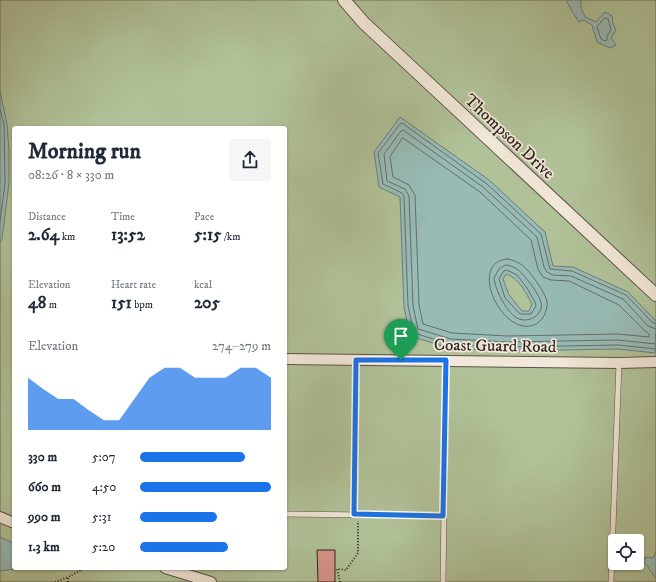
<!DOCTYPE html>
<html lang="en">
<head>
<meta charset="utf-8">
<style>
  body { margin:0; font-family:"IM FELL DW Pica",serif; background:#f6f6f7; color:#1f2937; height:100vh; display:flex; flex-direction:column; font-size:15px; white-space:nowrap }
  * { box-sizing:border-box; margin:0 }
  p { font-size:13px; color:#747a83 }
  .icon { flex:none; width:22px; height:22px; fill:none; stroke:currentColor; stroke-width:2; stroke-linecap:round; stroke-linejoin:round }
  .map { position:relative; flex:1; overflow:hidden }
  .drawer { position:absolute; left:12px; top:126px; width:275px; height:444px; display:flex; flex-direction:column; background:#fff; border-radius:4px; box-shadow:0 1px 3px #0004 }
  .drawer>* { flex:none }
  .buttons { position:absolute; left:608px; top:534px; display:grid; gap:8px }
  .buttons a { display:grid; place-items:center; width:36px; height:36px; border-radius:4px; background:#fff; box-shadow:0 1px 3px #0004; font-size:20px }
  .pin { position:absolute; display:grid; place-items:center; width:34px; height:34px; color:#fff; margin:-41px -17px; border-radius:50% 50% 50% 0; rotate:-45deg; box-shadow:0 0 4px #0007 }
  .pin .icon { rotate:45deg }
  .round { display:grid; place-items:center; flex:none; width:42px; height:42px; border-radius:4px; background:#f6f6f7 }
  .overview { display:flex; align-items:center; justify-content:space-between; height:68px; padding:0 16px }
  h1 { font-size:22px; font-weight:800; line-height:30px }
  .metrics { display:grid; grid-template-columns:repeat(3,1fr); gap:6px; height:68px; padding:4px 16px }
  .metrics div { display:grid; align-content:center }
  .metrics b { font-size:17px; font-weight:800 }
  .metrics small { font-size:11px; font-weight:400 }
  .metrics p { font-size:11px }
  .chart { height:112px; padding:8px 16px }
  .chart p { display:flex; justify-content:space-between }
  .chart svg { width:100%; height:72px; margin-top:4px; fill:#1a73e8; opacity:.7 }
  ul { padding:0 16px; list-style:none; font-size:13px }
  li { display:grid; grid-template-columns:64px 48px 1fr; align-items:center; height:30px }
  li i { height:10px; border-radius:5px; background:#1a73e8 }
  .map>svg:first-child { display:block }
</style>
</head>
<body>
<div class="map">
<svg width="656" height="582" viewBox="0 0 656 582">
  <rect width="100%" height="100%" fill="#ebdcc4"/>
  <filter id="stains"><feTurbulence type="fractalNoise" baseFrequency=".005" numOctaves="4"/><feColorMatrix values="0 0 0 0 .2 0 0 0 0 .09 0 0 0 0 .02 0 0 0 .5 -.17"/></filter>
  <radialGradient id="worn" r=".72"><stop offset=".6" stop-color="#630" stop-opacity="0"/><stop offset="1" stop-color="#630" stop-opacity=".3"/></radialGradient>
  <path fill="#b1c299" stroke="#70725c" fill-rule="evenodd" d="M0 0H656V582H0ZM14 128H285V568H14ZM615 541H637V563H615Z"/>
  <path fill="#98bbb6" stroke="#6e7e79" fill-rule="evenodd" d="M566 0H581V8L585 17 596 22 605 12 612 16 613 24 616 30 611 38 616 45 610 48 597 42 592 25 583 20 579 22 573 13Z
    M0 91 7 124 9 151V183L2 239 0 243Z
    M400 117 489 180 545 232 553 266 573 267 628 292 656 321 655 353 618 349 507 351 449 348 410 336 404 307 400 197 379 187 374 152ZM506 274C519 278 526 293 532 304L529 311H522L509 295 503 279Z
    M0 537 11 542 14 545V568H21L0 571Z
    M656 551V578C651 573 649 567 644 562L645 557 653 558Z"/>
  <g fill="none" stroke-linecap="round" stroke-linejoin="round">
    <path stroke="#646f6a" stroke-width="1" d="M605 18 608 19 611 30 607 36V40L605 41 601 39 597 27Z
      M0 109 4 125 5 183 0 222
      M403 138 480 192 531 240 538 269 543 277 551 280 569 281 619 305 644 330 649 334V337L618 334 508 336 452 333 423 324 419 305 415 195 409 185 393 177 390 157Z
      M508 259C512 260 518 262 522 265 529 270 546 293 547 302 548 311 542 322 534 325 501 337 467 261 508 259Z
      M506 265C518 266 523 275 530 283 534 288 539 296 541 302 544 314 530 323 519 319 508 315 495 290 494 278L499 269Z
      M507 270 517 275 527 288 535 302 536 306 531 314H520L505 298 499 279 503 272Z
      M656 324 652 322 626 295 572 271 550 269 541 234 487 184 402 123 400 124 378 153 383 184 402 193 404 197 408 306 414 333 450 344 507 347 618 345 656 349
      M656 329 648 326 623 299 571 276 553 275 547 272 544 267 537 237 483 187 403 130 401 131 384 154 387 181 405 189 409 196 413 306 418 329 451 339 508 342 618 340 656 344"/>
  </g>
  <path fill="#d7958c" stroke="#2f231e" d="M317 550H335V582H318Z"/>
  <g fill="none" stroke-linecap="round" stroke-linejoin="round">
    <g stroke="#5e5148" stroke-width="6">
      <path id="service" d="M285 514 443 516
        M354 514 356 360
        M443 582 446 360
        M611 582 619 363"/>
    </g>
    <g stroke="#5e5148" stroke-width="12">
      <path id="minor" d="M285 359 619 363 656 362
        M0 517 14 523
        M165 568 211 582"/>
    </g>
    <g stroke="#5e5148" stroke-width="14">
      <path id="tertiary" d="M344 0 364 23 656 295"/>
    </g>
    <path stroke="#2f231e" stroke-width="2" stroke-dasharray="1 2" stroke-linecap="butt" d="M55 582 68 577 85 568
      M68 582V577
      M340 582 337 569 346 570 358 553V521"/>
    <use href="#service" stroke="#f2e8d9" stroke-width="5"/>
    <use href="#minor" stroke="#f2e8d9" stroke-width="10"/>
    <use href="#tertiary" stroke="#f2e8d9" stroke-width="12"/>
  </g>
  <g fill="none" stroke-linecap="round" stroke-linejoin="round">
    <g stroke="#fff" stroke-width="8">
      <path id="route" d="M356 360H446L443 516 354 514Z"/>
    </g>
    <use href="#route" stroke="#1a73e8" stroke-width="5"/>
  </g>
  <g text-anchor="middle" stroke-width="3.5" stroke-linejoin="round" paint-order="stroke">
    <g font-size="17" fill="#2f231e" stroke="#f2e8d9">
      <text transform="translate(510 136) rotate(43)" y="6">Thompson Drive</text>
      <text transform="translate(495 345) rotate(1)" y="6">Coast Guard Road</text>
    </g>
  </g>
  <rect width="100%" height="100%" filter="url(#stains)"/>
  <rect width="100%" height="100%" fill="url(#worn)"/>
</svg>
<div class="buttons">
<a><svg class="icon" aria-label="locate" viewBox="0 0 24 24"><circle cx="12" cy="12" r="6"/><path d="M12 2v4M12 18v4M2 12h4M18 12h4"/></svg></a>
</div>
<div class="pin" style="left:401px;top:360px;background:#1e9e55"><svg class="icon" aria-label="arrive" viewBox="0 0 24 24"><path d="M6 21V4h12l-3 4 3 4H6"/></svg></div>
<section class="drawer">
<div class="overview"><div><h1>Morning run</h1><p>08:26 · 8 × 330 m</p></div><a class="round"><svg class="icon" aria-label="share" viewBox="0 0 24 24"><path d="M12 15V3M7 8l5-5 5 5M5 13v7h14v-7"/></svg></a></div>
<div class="metrics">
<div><p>Distance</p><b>2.64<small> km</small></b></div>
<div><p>Time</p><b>13:52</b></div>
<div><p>Pace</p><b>5:15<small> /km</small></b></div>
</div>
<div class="metrics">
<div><p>Elevation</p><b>48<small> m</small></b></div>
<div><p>Heart rate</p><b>151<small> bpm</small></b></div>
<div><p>kcal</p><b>205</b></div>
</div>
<div class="chart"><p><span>Elevation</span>274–279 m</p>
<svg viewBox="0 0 160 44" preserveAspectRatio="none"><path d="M0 44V12L10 19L20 25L30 25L40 32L50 38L60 38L70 25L80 12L90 6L100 6L110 12L120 12L130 12L140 6L150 6L160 12V44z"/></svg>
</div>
<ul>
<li><b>330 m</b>5:07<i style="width:80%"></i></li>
<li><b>660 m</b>4:50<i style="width:100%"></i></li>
<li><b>990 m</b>5:31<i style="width:59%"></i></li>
<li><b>1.3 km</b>5:20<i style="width:67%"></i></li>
</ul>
</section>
</div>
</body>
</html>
